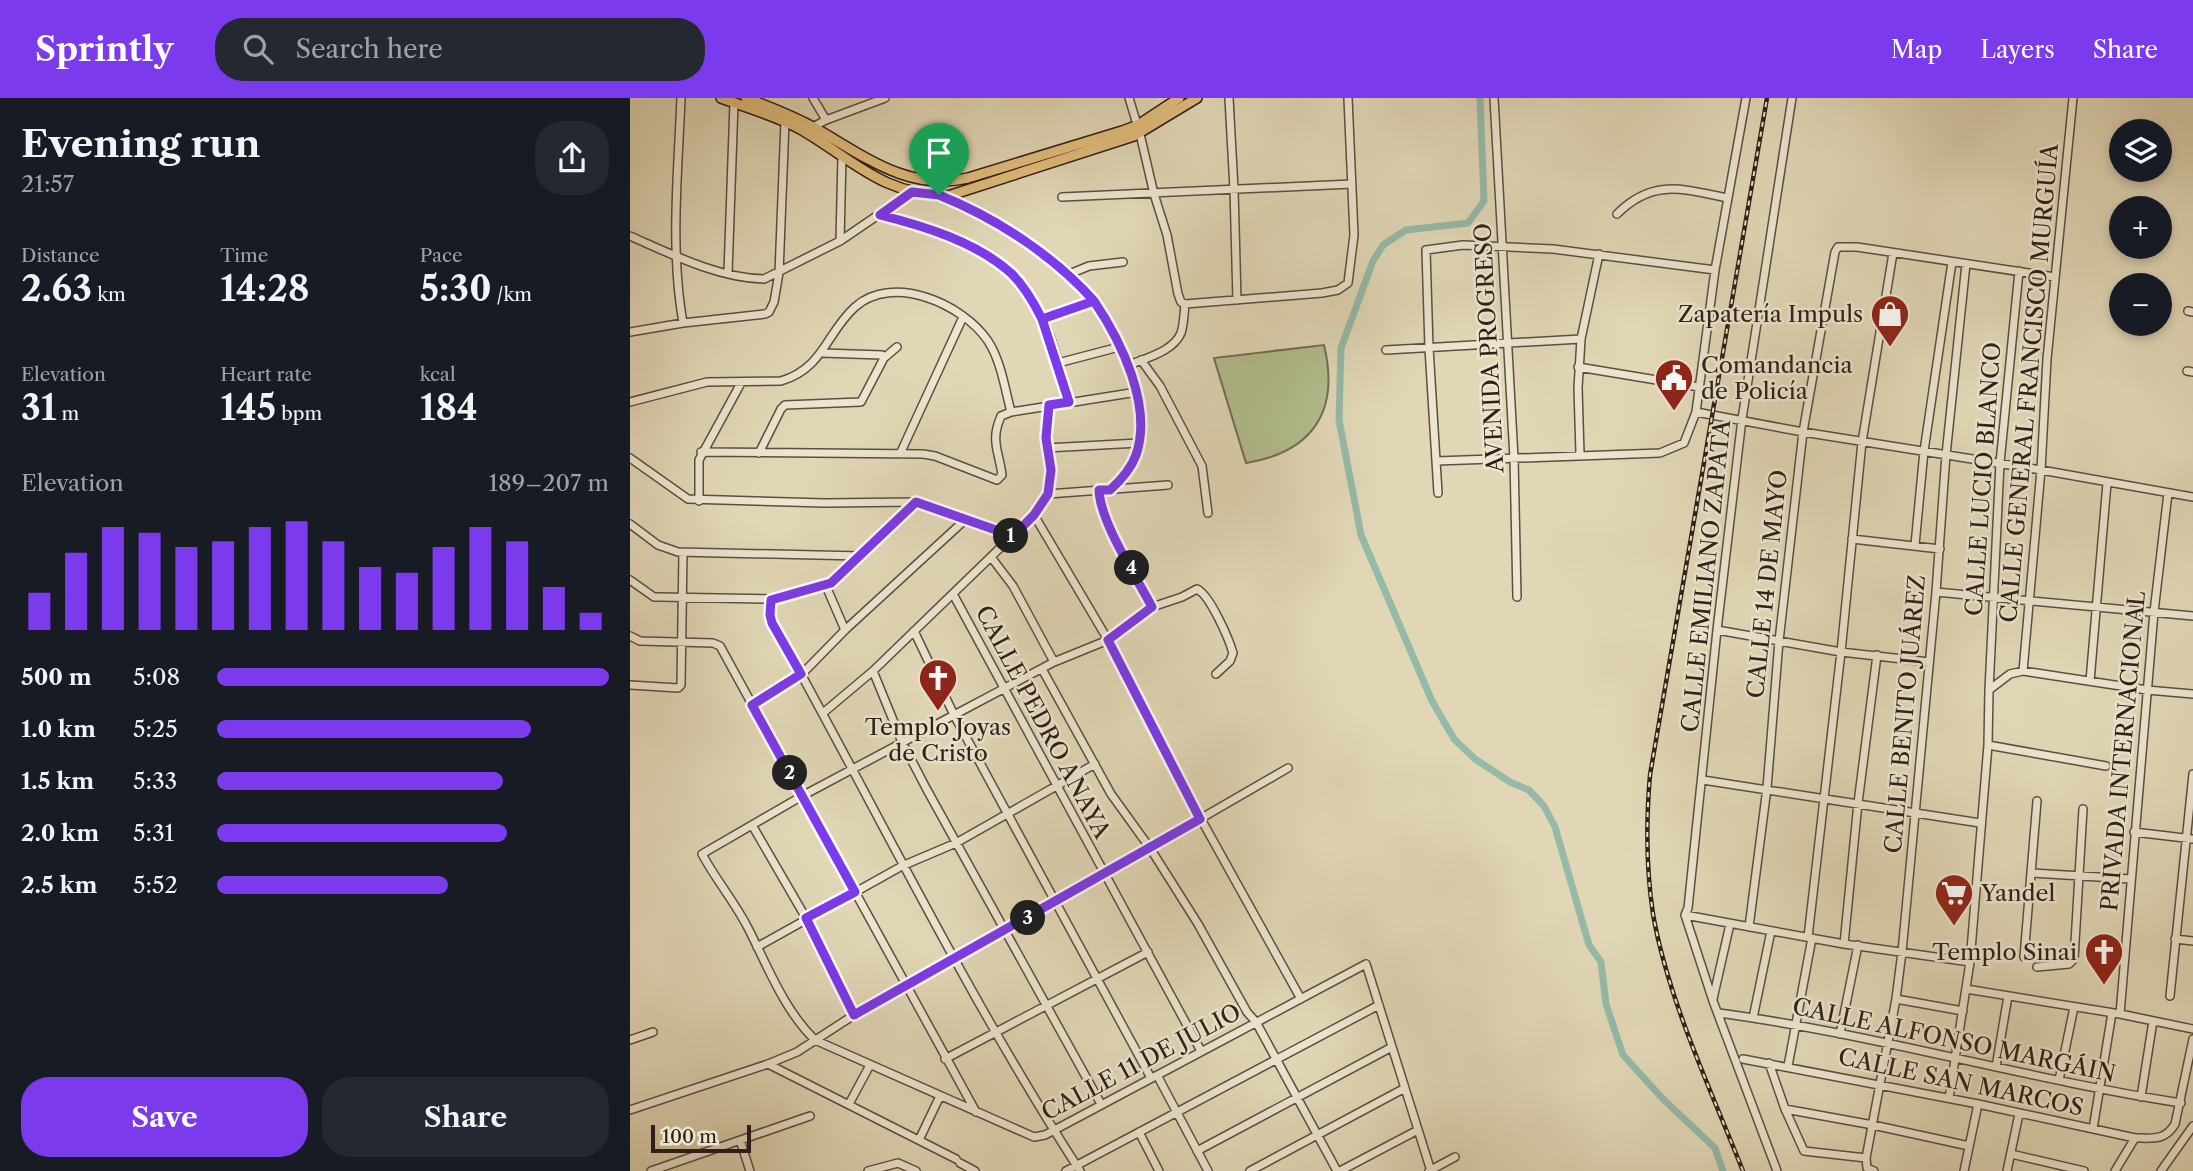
<!DOCTYPE html>
<html lang="en">
<head>
<meta charset="utf-8">
<style>
  body { margin:0; font-family:"Libre Caslon Text",serif; background:#242831; color:#f1f3f6; height:100vh; display:flex; flex-direction:column; font-size:26px; white-space:nowrap }
  * { box-sizing:border-box; margin:0 }
  p { font-size:23px; color:#9ea1a6 }
  .icon { flex:none; width:38px; height:38px; fill:none; stroke:currentColor; stroke-width:2; stroke-linecap:round; stroke-linejoin:round }
  .map { position:relative; flex:1; overflow:hidden }
  .sheet { display:flex; flex-direction:column; background:#171b24; width:630px }
  .sheet>* { flex:none }
  .buttons { position:absolute; left:1479px; top:21px; display:grid; gap:14px }
  .buttons a { display:grid; place-items:center; width:63px; height:63px; border-radius:50%; background:#171b24; box-shadow:0 4px 10px #0003; font-size:35px }
  .scale { position:absolute; left:21px; bottom:18px; width:100px; box-sizing:border-box; padding-left:7px; border:4px solid #302018; border-top:0; font-size:19px; line-height:24px; white-space:nowrap; color:#302018; -webkit-text-stroke:5px #ece5d0; paint-order:stroke }
  .pin { position:absolute; display:grid; place-items:center; width:60px; height:60px; color:#fff; margin:-72px -30px; border-radius:50% 50% 50% 0; rotate:-45deg; box-shadow:0 0 7px #0007 }
  .pin .icon { rotate:45deg }
  .km { position:absolute; width:35px; height:35px; margin:-18px; border-radius:50%; background:#222; color:#fff; font-size:19px; line-height:35px; text-align:center }
  .round { display:grid; place-items:center; flex:none; width:74px; height:74px; border-radius:28px; background:#242831 }
  .headline { display:flex; align-items:center; justify-content:space-between; height:119px; padding:0 21px }
  h1 { font-size:38px; font-weight:800; line-height:52px }
  .stats { display:grid; grid-template-columns:repeat(3,1fr); gap:10px; height:119px; padding:7px 21px }
  .stats div { display:grid; align-content:center }
  .stats b { font-size:35px; font-weight:800 }
  .stats small { font-size:19px; font-weight:400 }
  .stats p { font-size:19px }
  .chart { height:196px; padding:14px 21px }
  .chart p { display:flex; justify-content:space-between }
  .chart svg { width:100%; height:126px; margin-top:7px; stroke:#7c3aed; stroke-width:6 }
  .button { display:flex; gap:14px; margin-top:auto; padding:14px 21px }
  .button a { flex:1; height:80px; border-radius:28px; background:#7c3aed; color:#fff; font-size:28px; font-weight:800; line-height:80px; text-align:center }
  .button a+a { background:#242831; color:#f1f3f6 }
  ul { padding:0 21px; list-style:none; font-size:23px }
  li { display:grid; grid-template-columns:112px 84px 1fr; align-items:center; height:52px }
  li i { height:18px; border-radius:9px; background:#7c3aed }
  header { display:flex; align-items:center; gap:42px; box-sizing:border-box; height:98px; padding:0 35px; background:#7c3aed; color:#fff }
  header strong { font-size:33px }
  nav { display:flex; gap:38px; margin-inline-start:auto; font-size:24px }
  .search { width:490px; height:63px; background:#242831; display:flex; align-items:center; gap:18px; box-sizing:border-box; padding:0 24px; border-radius:28px; color:#9ea1a6; font-size:26px }
  main { display:flex; flex:1; min-height:0 }
  .map>svg:first-child { display:block }
</style>
</head>
<body>
<header>
<strong>Sprintly</strong>
<div class="search"><svg class="icon" aria-label="search" viewBox="0 0 24 24"><circle cx="10" cy="10" r="6"/><path d="M15 15l6 6"/></svg>Search here</div>
<nav><a>Map</a><a>Layers</a><a>Share</a></nav>
</header>
<main>
<section class="sheet">
<div class="headline"><div><h1>Evening run</h1><p>21:57</p></div><a class="round"><svg class="icon" aria-label="share" viewBox="0 0 24 24"><path d="M12 15V3M7 8l5-5 5 5M5 13v7h14v-7"/></svg></a></div>
<div class="stats">
<div><p>Distance</p><b>2.63<small> km</small></b></div>
<div><p>Time</p><b>14:28</b></div>
<div><p>Pace</p><b>5:30<small> /km</small></b></div>
</div>
<div class="stats">
<div><p>Elevation</p><b>31<small> m</small></b></div>
<div><p>Heart rate</p><b>145<small> bpm</small></b></div>
<div><p>kcal</p><b>184</b></div>
</div>
<div class="chart"><p><span>Elevation</span>189–207 m</p>
<svg viewBox="0 0 160 44" preserveAspectRatio="none"><path d="M5 44V31M15 44V17M25 44V8M35 44V10M45 44V15M55 44V13M65 44V8M75 44V6M85 44V13M95 44V22M105 44V24M115 44V15M125 44V8M135 44V13M145 44V29M155 44V38"/></svg>
</div>
<ul>
<li><b>500 m</b>5:08<i style="width:100%"></i></li>
<li><b>1.0 km</b>5:25<i style="width:80%"></i></li>
<li><b>1.5 km</b>5:33<i style="width:73%"></i></li>
<li><b>2.0 km</b>5:31<i style="width:74%"></i></li>
<li><b>2.5 km</b>5:52<i style="width:59%"></i></li>
</ul>
<div class="button"><a>Save</a><a>Share</a></div>
</section>
<div class="map">
<svg width="1563" height="1073" viewBox="0 0 1563 1073">
  <rect width="100%" height="100%" fill="#e1d7b6"/>
  <filter id="stains"><feTurbulence type="fractalNoise" baseFrequency=".00286" numOctaves="4"/><feColorMatrix values="0 0 0 0 .2 0 0 0 0 .09 0 0 0 0 .02 0 0 0 .5 -.17"/></filter>
  <radialGradient id="worn" r=".72"><stop offset=".6" stop-color="#630" stop-opacity="0"/><stop offset="1" stop-color="#630" stop-opacity=".3"/></radialGradient>
  <path fill="#b2be8e" stroke="#716f53" stroke-width="2" d="M694 247C710 313 683 354 616 365L584 260Z"/>
  <g fill="none" stroke-linecap="round" stroke-linejoin="round">
    <path stroke="#95baa8" stroke-width="7" d="M850 0 854 103 838 125 776 132 753 147 743 163 711 250 709 322 731 437 802 603 824 641 845 661 880 684 899 692 914 708 925 729 959 847 971 864 976 906 993 957 1032 1000 1085 1050 1093 1073"/>
    <g stroke="#5c4e40" stroke-width="10">
      <path id="minor" d="M51 0C48 75 40 151 53 225
        M499 0 510 36 524 96 537 137 548 196 551 204 555 206
        M599 0 604 91 607 202
        M864 0 884 360 887 499
        M196 22 255 0
        M183 29 196 22 183 0
        M313 99C363 119 414 152 452 190 487 226 524 308 506 358 501 372 491 382 480 392
        M432 99 722 86
        M987 116C1023 80 1053 91 1097 100
        M250 117C301 130 364 149 397 193 420 224 429 268 439 304
        M0 138C41 156 88 180 134 181L210 143 282 94
        M210 143 212 58
        M98 175 104 5
        M437 177 459 168 493 164
        M555 206 692 195 708 192 718 185 724 137 718 0
        M1558 213 1563 214
        M412 221 464 203
        M0 234 53 225 135 216 139 214 144 204 149 175 155 24
        M756 252 951 241
        M192 255 252 257 254 260
        M511 262 530 288 572 368 578 415
        M428 265 489 249
        M497 268C515 260 543 254 551 235 554 226 554 215 555 206
        M948 269 1069 289
        M1557 273 1563 274
        M0 304 77 284 151 283C194 270 196 235 225 209 263 175 333 206 358 243 371 263 375 291 381 314L371 318C360 343 369 353 372 377L367 382 305 358 293 356 71 354
        M381 314 507 294
        M1066 314 1173 334 1411 372 1563 399
        M416 350 509 345
        M129 355 151 311 155 307 231 304 254 260 267 249
        M270 356 333 219
        M950 356 948 290 951 241 969 156
        M0 360 58 401 195 405 286 404 383 438
        M807 363 1030 355 1054 345 1066 314 1085 172 1116 0
        M469 392C470 424 507 479 522 509
        M808 395 799 250 796 152 833 147 923 151 1085 172
        M418 396 538 387
        M69 403V362L111 285
        M404 417 478 542 571 721 671 901
        M0 426 28 447 48 454 231 458
        M1222 441 1310 451
        M1285 447 1294 353 1322 164
        M361 459 383 488 424 564
        M0 482 24 499H29L141 501 201 485 286 405
        M196 488 215 532
        M1306 494 1563 518
        M323 496 571 953
        M141 501 140 517 143 525C245 708 336 897 450 1073
        M1087 532 1211 554 1299 564
        M284 533 324 617 521 980
        M0 538 10 543 83 545 90 548 346 1014
        M412 571 481 696 520 750 568 826 617 914 626 924 707 1073
        M243 573 272 644 296 690 471 1006
        M1393 573 1411 372 1417 261 1443 0
        M586 576 600 563 603 555C599 541 580 497 567 491L552 499 522 509 478 542 424 564 324 617 172 698 72 756C86 782 104 803 118 830 137 867 154 912 185 942L404 1039 415 1037 736 866 801 1073
        M1460 583 1477 385
        M0 587 48 590 51 587 53 454
        M1359 592 1370 365 1389 173
        M123 607 171 577 215 532 336 421
        M193 615 243 573 404 417 418 396 420 383 421 372 416 350 419 307
        M1358 647 1476 668
        M1073 682 1350 725
        M122 727 176 820 224 917
        M1504 734 1563 741
        M1402 775 1501 781
        M1055 817 1214 846 1340 864
        M1119 829 1137 690 1149 543 1173 334 1205 154 1208 149H1227L1425 179
        M1178 839 1211 554 1232 344 1263 155
        M1545 841 1563 843
        M1214 846 1228 705 1247 557
        M127 849 272 768 326 745 465 666
        M1394 859 1407 703
        M1407 869 1439 866 1444 861 1453 711
        M1336 891 1490 916 1563 931
        M1540 898 1563 676
        M1083 901 1100 826
        M1266 901 1333 913
        M1089 915C1244 936 1396 981 1551 1005
        M1490 916 1524 514 1538 395
        M1123 920 1141 833
        M1210 936 1228 847
        M0 942 23 934
        M315 961 518 854
        M1113 961 1348 1006 1505 1040C1523 1040 1535 1043 1545 1026L1563 941
        M1139 965 1155 1011 1174 1053 1236 1060
        M138 966 326 1061
        M1158 968 1182 840
        M1366 969 1378 898
        M527 977 578 1073
        M1429 982 1444 909
        M1511 999 1523 923
        M1319 1000 1340 864 1358 647 1359 592 1380 576 1393 573 1517 592 1563 596
        M219 1006 240 967
        M1155 1011 1243 1027 1339 1048
        M0 1012 138 966 167 954 224 917 425 805 658 670
        M1463 1031 1482 915
        M509 1034 529 1073
        M110 1042 120 1073
        M289 1042 310 998
        M567 1053 762 949
        M1381 1056 1454 1073
        M330 1065 345 1073
        M21 1073 180 1018
        M238 1073 268 1065 286 1073
        M436 1073 749 907
        M620 1073 775 990
        M710 1073 788 1032
        M799 1073 825 1059
        M1147 1073 1083 903 1055 817 1058 810 1087 532 1112 321 1162 0
        M1244 1073 1237 1070 1236 1060 1266 901 1272 854 1306 494 1316 357 1336 166
        M1334 1073 1348 1006
        M1377 1073 1389 1016
        M1485 1073 1505 1040
        M1531 1073 1563 1028"/>
    </g>
    <g stroke="#302018" stroke-width="12">
      <path id="major" d="M91 0C118 10 147 18 172 32 225 63 251 96 318 98L504 38 567 0
        M116 0C140 9 163 18 185 30 234 58 279 94 338 80L492 33 508 27 549 0"/>
    </g>
    <use href="#minor" stroke="#ece5d0" stroke-width="7"/>
    <use href="#major" stroke="#e0bc7b" stroke-width="9"/>
    <g stroke="#302018" stroke-width="4.5">
      <path id="rail" d="M1113 1073C1081 992 1038 902 1023 816 1016 770 1016 724 1020 677L1137 0"/>
    </g>
    <use href="#rail" stroke="#ece5d0" stroke-width="2" stroke-dasharray="5" stroke-linecap="butt"/>
  </g>
  <g fill="none" stroke-linecap="round" stroke-linejoin="round">
    <g stroke="#fff" stroke-width="14">
      <path id="route" d="M309 97C366 120 423 157 464 203L412 221 439 304 419 307 416 340 421 372 418 396 404 417 383 438 286 404 201 485 141 502 140 517 142 525 171 576 122 607 225 794 176 820 224 917 570 721 478 542 522 509C507 480 470 424 469 392H480C491 382 501 371 506 357 523 308 491 243 464 203L412 221C404 205 395 189 382 176 347 144 294 128 250 117L282 94 309 97"/>
    </g>
    <use href="#route" stroke="#7c3aed" stroke-width="9"/>
  </g>
  <defs>
    <g id="shop-pin" transform="scale(2.0125)"><path d="M0 17L-7.5 6A9.5 9.5 0 1 1 7.5 6Z" fill="#8f2418" stroke="#ece5d0"/><path d="M-5-2.5h2.3a2.7 3.5 0 0 1 5.4 0H5L5.5 6h-11ZM-1.5-2.5h3a1.5 2.3 0 0 0-3 0Z" fill="#fff"/></g>
    <g id="civic-pin" transform="scale(2.0125)"><path d="M0 17L-7.5 6A9.5 9.5 0 1 1 7.5 6Z" fill="#8f2418" stroke="#ece5d0"/><path d="M-.6-6.5H3V-4.5H.6V-3L4-1V1h2V6H-6V1h2V-1L-.6-3ZM-1.2 2.5V6h2.4V2.5Z" fill="#fff"/></g>
    <g id="church-pin" transform="scale(2.0125)"><path d="M0 17L-7.5 6A9.5 9.5 0 1 1 7.5 6Z" fill="#8f2418" stroke="#ece5d0"/><path d="M-1.2-6h2.4v3.5h3.3v2.4h-3.3V6h-2.4V-.1h-3.3v-2.4h3.3Z" fill="#fff"/></g>
    <g id="supermarket-pin" transform="scale(2.0125)"><path d="M0 17L-7.5 6A9.5 9.5 0 1 1 7.5 6Z" fill="#8f2418" stroke="#ece5d0"/><path d="M-6-5.5h2.5l.6 2H6L4.5 2H-2.5L-4.4-4H-6ZM-1.5 3.2a1.3 1.3 0 1 0 .1 0ZM3 3.2a1.3 1.3 0 1 0 .1 0Z" fill="#fff"/></g>
  </defs>
  <g fill-rule="evenodd">
    <use href="#shop-pin" x="1260" y="216"/>
    <use href="#civic-pin" x="1044" y="280"/>
    <use href="#church-pin" x="308" y="580"/>
    <use href="#supermarket-pin" x="1324" y="795"/>
    <use href="#church-pin" x="1474" y="854"/>
  </g>
  <g text-anchor="middle" stroke-width="5" stroke-linejoin="round" paint-order="stroke">
    <g font-size="23" fill="#302018" stroke="#ece5d0" text-anchor="end">
      <text x="1233" y="224">Zapatería Impuls</text>
      <text x="1071" y="275" text-anchor="start">Comandancia<tspan x="1071" dy="26">de Policía</tspan></text>
      <text x="308" y="637" text-anchor="middle">Templo Joyas<tspan x="308" dy="26">de Cristo</tspan></text>
      <text x="1351" y="803" text-anchor="start">Yandel</text>
      <text x="1447" y="862">Templo Sinai</text>
    </g>
    <g font-size="23" fill="#302018" stroke="#ece5d0">
      <text transform="translate(859 250) rotate(-93)" y="8">AVENIDA PROGRESO</text>
      <text transform="translate(1399 285) rotate(-85)" y="8">CALLE GENERAL FRANCISCO MURGUÍA</text>
      <text transform="translate(1353 381) rotate(-86)" y="8">CALLE LUCIO BLANCO</text>
      <text transform="translate(1076 478) rotate(-84)" y="8">CALLE EMILIANO ZAPATA</text>
      <text transform="translate(1137 486) rotate(-84)" y="8">CALLE 14 DE MAYO</text>
      <text transform="translate(1275 616) rotate(-85)" y="8">CALLE BENITO JUÁREZ</text>
      <text transform="translate(413 624) rotate(62)" y="8">CALLE PEDRO ANAYA</text>
      <text transform="translate(1493 653) rotate(-85)" y="8">PRIVADA INTERNACIONAL</text>
      <text transform="translate(1324 942) rotate(12)" y="8">CALLE ALFONSO MARGÁIN</text>
      <text transform="translate(511 964) rotate(-28)" y="8">CALLE 11 DE JULIO</text>
      <text transform="translate(1331 984) rotate(12)" y="8">CALLE SAN MARCOS</text>
    </g>
  </g>
  <rect width="100%" height="100%" filter="url(#stains)"/>
  <rect width="100%" height="100%" fill="url(#worn)"/>
</svg>
<div class="buttons">
<a><svg class="icon" aria-label="layers" viewBox="0 0 24 24"><path d="M12 4l9 5-9 5-9-5zM3 14l9 5 9-5"/></svg></a>
<a>+</a>
<a>−</a>
</div>
<div class="scale">100 m</div>
<div class="pin" style="left:309px;top:97px;background:#1e9e55"><svg class="icon" aria-label="arrive" viewBox="0 0 24 24"><path d="M6 21V4h12l-3 4 3 4H6"/></svg></div>
<b class="km" style="left:381px;top:438px">1</b>
<b class="km" style="left:160px;top:675px">2</b>
<b class="km" style="left:398px;top:820px">3</b>
<b class="km" style="left:502px;top:470px">4</b>
</div>
</main>
</body>
</html>
